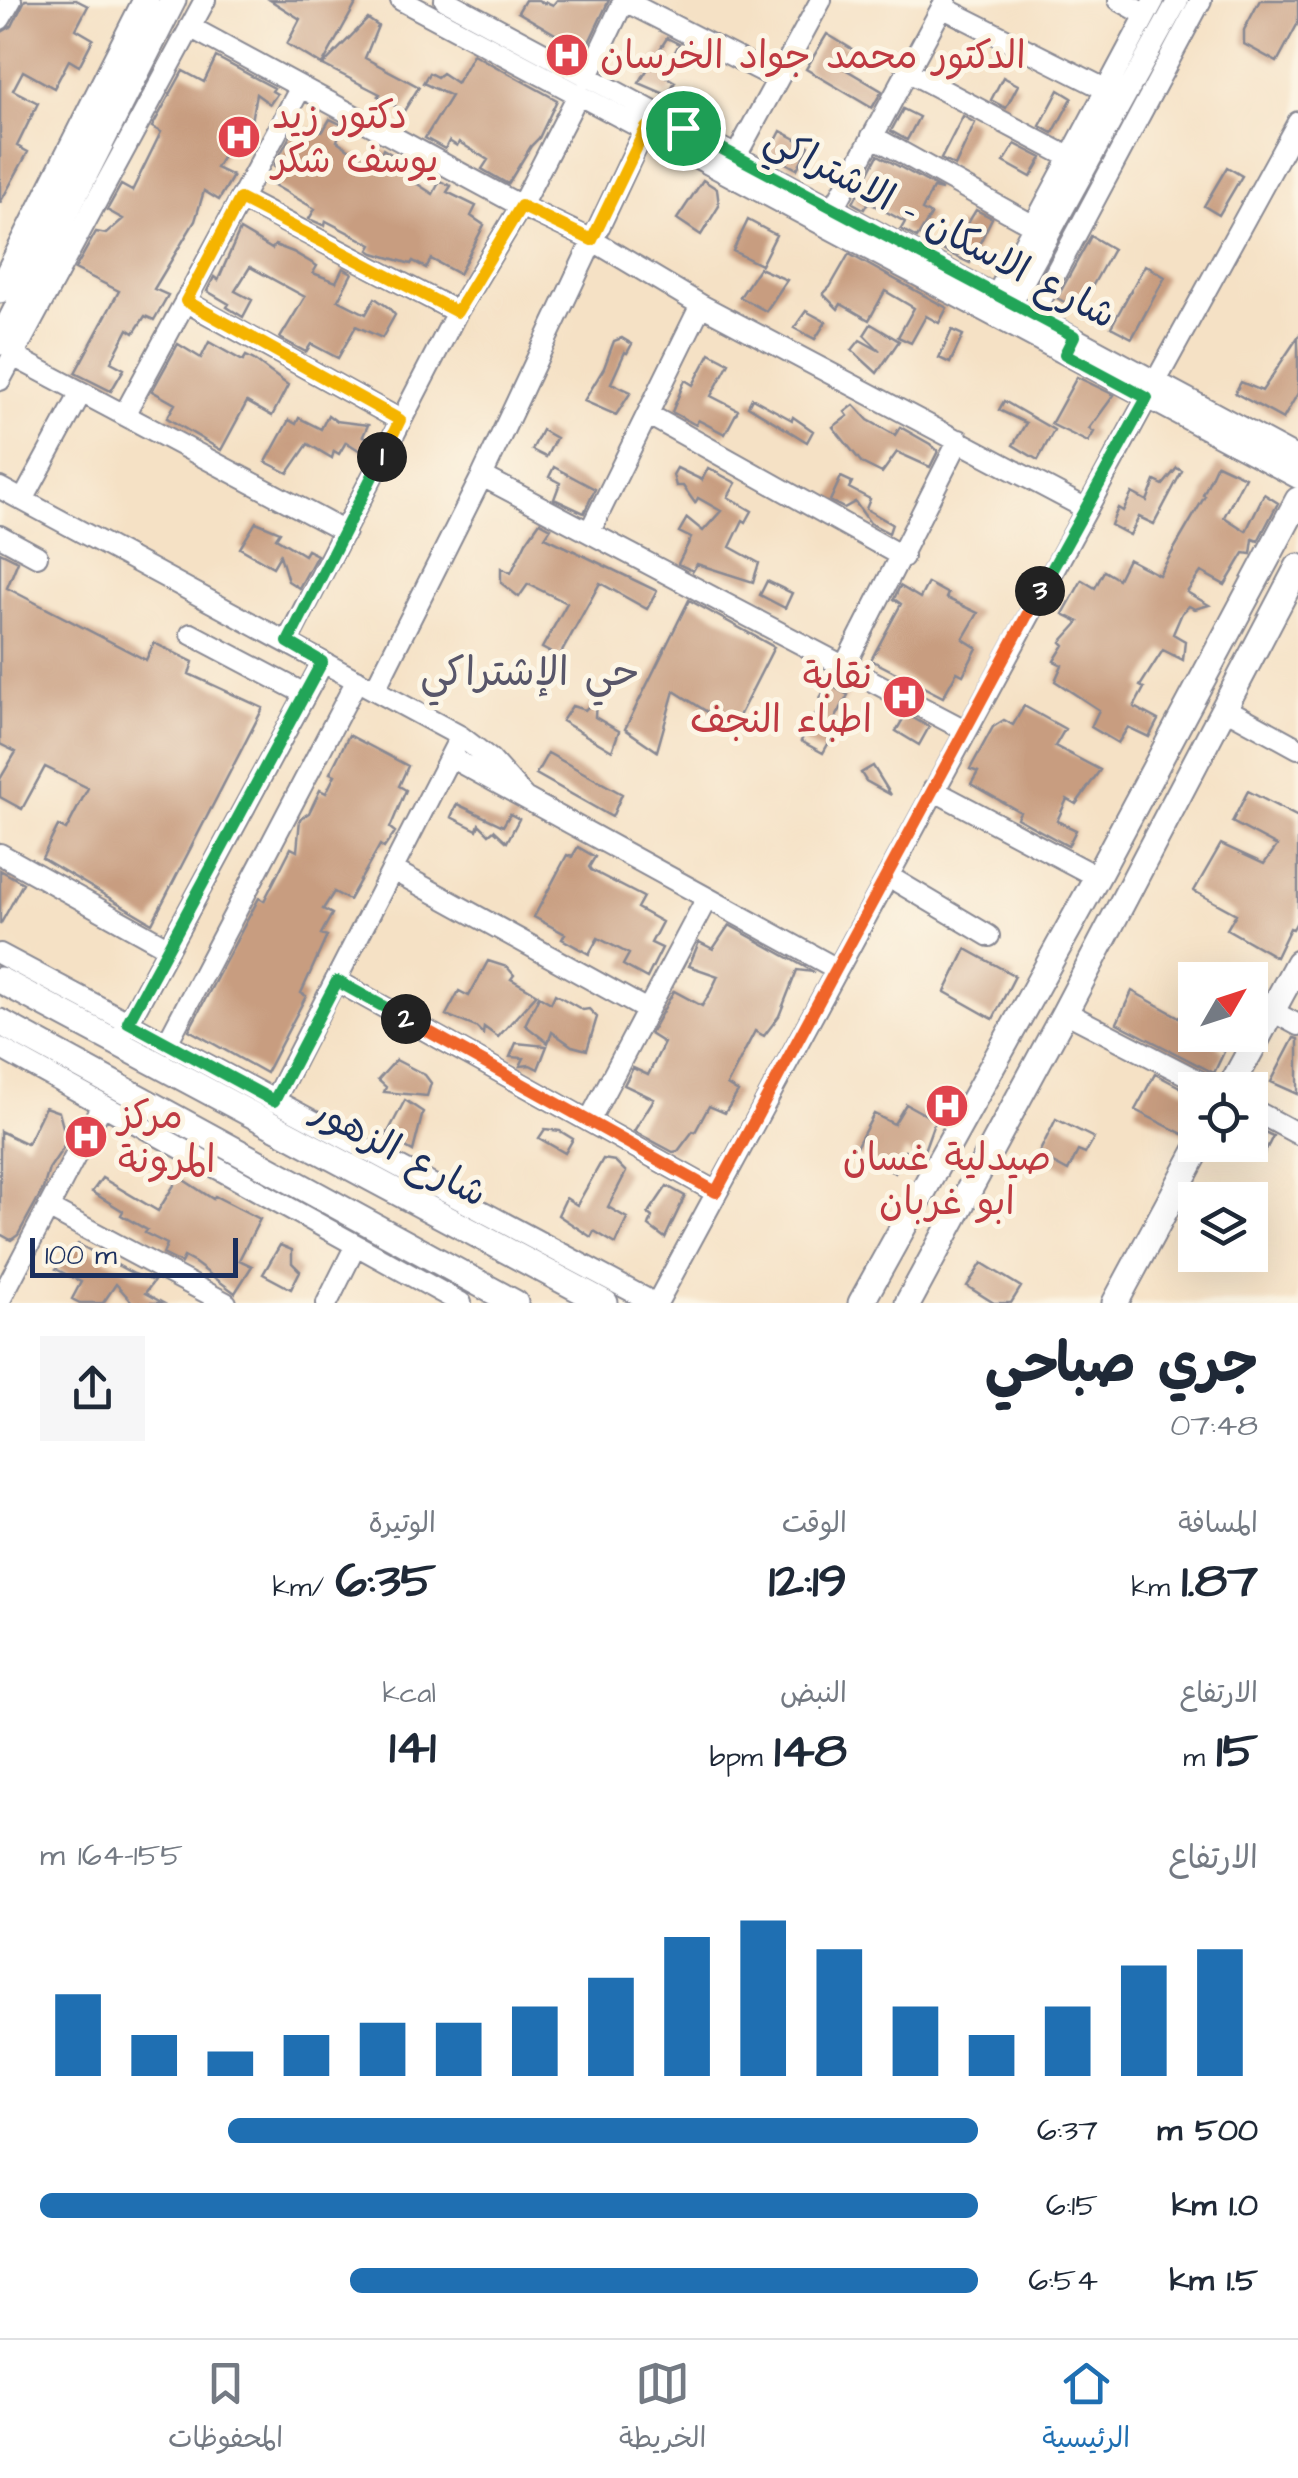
<!DOCTYPE html>
<html lang="ar">
<head>
<meta charset="utf-8">
<style>
  body { margin:0; font-family:"Architects Daughter","Playpen Sans Arabic",sans-serif; background:#f6f6f7; color:#1f2937; direction:rtl; height:100vh; display:flex; flex-direction:column; font-size:38px; white-space:nowrap }
  * { box-sizing:border-box; margin:0 }
  p { font-size:32px; color:#747a83 }
  .icon { flex:none; width:55px; height:55px; fill:none; stroke:currentColor; stroke-width:2; stroke-linecap:round; stroke-linejoin:round }
  .map { position:relative; height:1303px; overflow:hidden; direction:ltr }
  .details { display:flex; flex-direction:column; background:#fff; flex:1 }
  .details>* { flex:none }
  .needle { width:65px; rotate:51deg }
  .fabs { position:absolute; left:1178px; top:962px; display:grid; gap:20px }
  .fabs a { display:grid; place-items:center; width:90px; height:90px; border-radius:0px; background:#fff; box-shadow:0 10px 40px #0002; font-size:50px }
  .scale { position:absolute; left:30px; bottom:25px; width:208px; box-sizing:border-box; padding-left:10px; border:5px solid #1b2f5e; border-top:0; font-size:28px; line-height:35px; white-space:nowrap; color:#1b2f5e; -webkit-text-stroke:8px #fcf5e5; paint-order:stroke }
  .pin { position:absolute; display:grid; place-items:center; width:85px; height:85px; color:#fff; margin:-42px; border:5px solid #fff; border-radius:50%; box-shadow:0 2px 10px #0007 }
  .km { position:absolute; width:50px; height:50px; margin:-25px; border-radius:50%; background:#222; color:#fff; font-size:28px; line-height:50px; text-align:center }
  .round { display:grid; place-items:center; flex:none; width:105px; height:105px; border-radius:0px; background:#f6f6f7 }
  .head { display:flex; align-items:center; justify-content:space-between; height:170px; padding:0 40px }
  h1 { font-size:55px; font-weight:700; line-height:75px }
  .figures { display:grid; grid-template-columns:repeat(3,1fr); gap:15px; height:170px; padding:10px 40px }
  .figures div { display:grid; align-content:center }
  .figures b { font-size:50px; font-weight:700 }
  .figures small { font-size:28px; font-weight:400 }
  .figures p { font-size:28px }
  .chart { height:280px; padding:20px 40px }
  .chart p { display:flex; justify-content:space-between }
  .chart svg { width:100%; height:180px; margin-top:10px; stroke:#1f6fb2; stroke-width:6 }
  ul { padding:0 40px; list-style:none; font-size:32px }
  li { display:grid; grid-template-columns:160px 120px 1fr; align-items:center; height:75px }
  li i { height:25px; border-radius:12px; background:#1f6fb2 }
  .tabs { display:flex; justify-content:space-around; align-items:center; height:140px; border-top:2px solid #e0e1e3; background:#fff; font-size:28px; color:#747a83 }
  .tabs a { display:grid; justify-items:center; gap:5px }
  .tabs .selected { color:#1f6fb2 }
  .map>svg:first-child { display:block }
</style>
</head>
<body>
<div class="map">
<svg width="1298" height="1303" viewBox="0 0 1298 1303">
  <rect width="100%" height="100%" fill="#fcf5e5"/>
  <filter id="ink" filterUnits="userSpaceOnUse"><feTurbulence type="fractalNoise" baseFrequency=".01" numOctaves="2"/><feDisplacementMap in="SourceGraphic" scale="20" xChannelSelector="R" yChannelSelector="G"/><feConvolveMatrix kernelMatrix="1 2 1 2 8 2 1 2 1" color-interpolation-filters="sRGB"/></filter>
  <filter id="wash" filterUnits="userSpaceOnUse"><feTurbulence type="fractalNoise" baseFrequency=".0048" numOctaves="4" result="noise"/><feDisplacementMap in="SourceGraphic" scale="40" xChannelSelector="R" yChannelSelector="G"/><feGaussianBlur stdDeviation="2.25" result="paint"/><feColorMatrix in="noise" values="0 0 0 0 0 0 0 0 0 0 0 0 0 0 0 0 0 1.4 0 .05"/><feComposite in="paint" operator="in"/></filter>
  <g filter="url(#wash)">
    <rect width="100%" height="100%" fill="#f5e1c5"/>
    <g id="blocks">
      <path fill="#c89d80" d="M25 0H76L88 6 76 29 93 39 79 66 69 60 54 88 23 71 13 90 38 103 17 146 28 152 0 203V33L12 26Z
        M270 0H358L322 65 287 44 300 19Z
        M525 0H538L545 4 546 2 553 5 557 0H609L583 55 558 40 560 37 518 12Z
        M1260 0H1298V23L1277 62 1244 44V30Z
        M368 19 378 26 365 58 419 87 404 111 378 96 380 94 323 65Z
        M827 34 855 51 845 69 882 91 872 108 806 69Z
        M667 38 679 44 663 75 675 82 667 95 639 83Z
        M473 54 557 100 539 138 531 146 508 184 482 169 488 160 459 142 457 146 449 141 445 149 425 138 451 96 423 83 429 73 437 77 442 73 457 83Z
        M216 57 274 88 272 91 277 94 270 104 256 94 251 121 241 127V137L236 134 216 168 233 176 219 200 204 191 195 221 154 289 168 295 154 320 145 316 134 333 128 329 111 362 124 369 111 391 75 373 119 291 75 269 96 232 106 234 123 219 107 210 121 185 132 191 161 132 152 127 183 71 204 82Z
        M1003 77 1018 85 1006 108 991 100Z
        M1059 90 1072 98 1053 133 1040 126Z
        M903 109 919 117 907 140 891 131Z
        M963 116 975 123 955 166 941 159Z
        M330 119 342 125 337 141 375 167 383 149 412 167 405 176 433 194 440 181 451 186 447 192 476 206 471 216 484 225 459 274 431 259 426 268 413 261 411 264 374 253 369 250 372 245 326 221 325 226 309 219 315 209 274 185 282 170 274 166 295 127 323 131Z
        M781 131 809 146 797 169 769 154Z
        M1015 144 1042 158 1031 177 1004 162Z
        M878 155 942 190 933 188 922 210 931 215 917 238 901 229 905 222 868 202 864 209 853 203Z
        M1227 167 1242 176 1219 215 1204 206Z
        M703 180 717 189 719 206 701 235 677 219Z
        M976 210 992 218 970 263 944 251 956 224 965 228Z
        M748 220 776 235 761 265 733 251Z
        M240 230 272 249 275 245 293 252 317 266 313 273 336 282 343 268 352 273 338 300 366 314 375 298 389 308 395 315 382 338 356 326 338 358 311 344 306 352 280 338 305 297 250 267 235 291 252 300 243 317 227 307 229 304 207 291 214 277 218 280Z
        M1091 236 1113 249 1079 310 1057 298Z
        M849 254 947 308 939 323 926 316 911 343 898 337 914 308 885 291 869 320 841 304 838 309 823 294 830 287Z
        M1145 265 1165 277 1132 338 1111 327Z
        M759 268 787 280 766 311 740 297Z
        M806 311 826 322 815 339 794 328Z
        M871 324 899 341 877 373 852 350 860 340 880 351 864 335Z
        M952 330 963 335 950 363 939 358Z
        M1298 337V393L1283 419 1235 393 1241 382 1262 391Z
        M622 338 632 344 627 353 625 352 611 383 631 392 616 415 584 401 604 368 614 341Z
        M209 342 243 361 246 356 254 360 288 385 272 416 247 402 221 450 167 418 175 404 152 391 178 344 201 358Z
        M710 353 729 363 711 396 738 410 725 434 698 420 696 425 672 412 685 380 693 385Z
        M1077 377 1114 395 1089 429 1094 432 1088 442 1051 424Z
        M752 398 792 420 793 417 813 431 807 442 748 406Z
        M1004 401 1054 430 1038 460 1013 445 1026 423 999 410Z
        M854 405 868 420 895 435 900 427 930 444 938 451 930 467 897 452 882 473 862 463 833 427 848 416 845 412Z
        M328 415 336 421 368 425 363 436 372 440 365 454 346 442 339 454 334 451 332 458 308 444 288 473 266 462 289 420 296 424 299 418 321 429Z
        M542 430 556 438 546 457 532 450Z
        M1217 464 1245 477 1224 517 1246 531 1264 494 1278 503 1258 541 1253 539 1251 554 1244 553 1225 585 1201 572 1187 592 1209 605 1195 609 1189 606 1182 613 1173 634 1185 641 1183 660 1163 650 1140 686 1144 688 1134 707 1158 720 1149 737 1128 727 1118 743 1091 727 1099 710 1055 681 1062 665 1054 661 1064 645 1061 642 1079 622 1063 614 1082 580 1095 588 1104 571 1118 579 1128 559 1159 575 1205 496 1203 495Z
        M554 467 595 489 584 513 554 499 560 483 549 477Z
        M677 468 702 480 708 468 736 483 728 497 752 511 746 522 743 520 730 547 759 563 753 582 697 564 693 571 678 564 691 538 679 532 687 518 703 531 721 511 698 498 695 503 683 486H676L673 475Z
        M1177 468 1182 471 1154 524 1139 517 1130 535 1111 525 1118 508 1123 511 1132 493 1147 501 1155 481 1163 485Z
        M841 477 852 482 849 488 870 499 866 509 892 524 889 533 870 523 855 502 844 508 830 501Z
        M256 522 280 532 276 538 304 555 307 550 317 555 299 588 288 581 280 555 273 567 240 548Z
        M540 522 551 528 545 537 657 591 647 609 600 583 559 657 542 648 567 603 528 584 519 597 501 583V568L511 573 526 542Z
        M0 552 18 561 7 588 146 660 154 643 193 662 189 674 263 708 152 923 42 858 58 826 66 830 88 788 45 767 22 809 0 797V779L16 752 0 744Z
        M767 581 792 593 785 608 760 595Z
        M928 583 948 594 946 598 978 613 963 639 977 648 963 675 957 672 943 697 871 660 901 604 894 599 900 586 920 598Z
        M689 600 774 647 733 728 674 691 657 751 625 729Z
        M828 684 848 695 833 723 838 726 823 753 801 741 824 700 820 698Z
        M596 699 595 717 619 731 612 751 562 721 572 706 585 710Z
        M1024 706 1065 729 1055 746 1100 770 1076 804 1067 799 1057 821 1076 830 1068 846 1017 818 1020 812 971 784 978 772 970 769 993 727 1004 720 1013 725Z
        M906 714 929 727 919 745 896 731Z
        M349 735 408 766 399 786 406 790 390 828 395 832 384 848 380 845 349 900 334 892 323 909 332 914 321 934 327 936 301 993 306 996 266 1073 189 1030 259 898 264 901 291 848 297 851 300 819 309 813 320 790 326 793 335 775 330 773Z
        M548 753 622 794 612 817 536 774Z
        M873 766 891 795 866 781 861 773Z
        M1248 791 1298 817V920L1293 929 1290 928 1276 957 1227 929 1236 914 1194 891 1221 844 1264 864 1277 846 1232 822Z
        M457 804 503 826 510 814 519 819 507 842 494 830 489 834 479 824 477 830 451 817Z
        M578 847 595 857 589 867 591 870 643 897 637 908 662 922 651 943 662 948 647 978 623 965 629 954 598 938 589 954 562 939 565 934 534 917 567 855 572 857Z
        M0 870 23 883 0 925Z
        M729 925 814 972 797 970 779 1016 764 1036 755 1031 727 1085 738 1092 725 1113 709 1106 695 1132 693 1131 678 1151 673 1152 634 1131 654 1099 624 1085 633 1068 648 1075 664 1043 650 1034 674 991 702 1006 710 993 718 976 689 966 699 942 713 949Z
        M966 949 1015 976 993 1019 945 992Z
        M488 961 507 967 514 975 511 979 537 994 498 1037 484 1027 483 1034 476 1027 446 1015 459 991 469 996Z
        M1132 991 1179 1017 1195 1029V1035H1203L1219 1047 1224 1052 1214 1073 1117 1023Z
        M555 994 583 1010 589 1009 597 1017 587 1050 572 1046 552 1032 548 1043 525 1025 539 996 551 1003Z
        M1294 1038 1298 1039V1094L1271 1082Z
        M516 1043 547 1046 538 1069 530 1065 520 1066 524 1058 510 1057Z
        M396 1060 425 1075 431 1083 427 1096 384 1092 386 1087 378 1080Z
        M1155 1074 1195 1095V1123L1187 1136 1135 1110Z
        M405 1100 423 1112 413 1151 386 1136Z
        M906 1104 935 1120 921 1159 905 1151 895 1173 853 1153 874 1114 894 1124Z
        M45 1107 59 1112 67 1142 49 1169 43 1189 18 1235 11 1240 0 1234V1131L27 1144Z
        M1056 1119 1094 1138 1085 1154 1078 1151 1068 1171 1038 1155Z
        M1250 1125 1273 1136 1261 1160 1229 1145H1250Z
        M545 1129 560 1131 573 1139 565 1153 539 1138Z
        M603 1159 615 1161 626 1172 608 1207 627 1218 616 1244 594 1231 591 1237 558 1215 566 1198 577 1205Z
        M179 1177 213 1199 215 1196 260 1219 239 1260 252 1266 235 1293 195 1263 184 1257 181 1263 163 1254 167 1244 145 1233 147 1230 121 1215 123 1211 92 1192 102 1178 158 1211Z
        M667 1186 685 1196 665 1238 649 1226 652 1217 648 1214Z
        M78 1244 134 1274 154 1281 145 1293 163 1303H133L116 1284 103 1303H80L72 1299 81 1282 56 1269Z
        M280 1245 292 1250V1263L300 1271 291 1289 263 1274Z
        M982 1263 1021 1287 1011 1303H994L967 1286Z"/>
    </g>
  </g>
  <g filter="url(#ink)">
    <use href="#blocks" fill-opacity="0" stroke="#888892" stroke-width="2.5"/>
    <g fill="none" stroke-linecap="round" stroke-linejoin="round">
      <g stroke="#888892" stroke-width="24">
        <path id="minor" d="M401 0 1298 478
          M445 0 1298 458
          M623 0 778 79
          M1119 0 1146 15
          M942 7 1107 90
          M0 19 11 0
          M190 27 521 206 592 240 701 305 1085 508
          M907 71 1071 158
          M588 76 624 0
          M872 136 1034 226
          M736 156 821 0
          M241 199 457 312
          M834 208 946 0
          M996 296 1154 0
          M185 301 400 420
          M1011 304 1178 0
          M1033 315 1201 0
          M13 356 345 532
          M0 380 205 0
          M1156 381 1298 122
          M124 415 301 87
          M649 415 903 557
          M482 476 965 730
          M0 488 460 736 490 759 524 797
          M23 500 81 393
          M590 531 701 305
          M0 536 37 556
          M191 634 305 694
          M287 642 457 312 521 206 579 93
          M845 665 959 440
          M375 689 482 476 646 127
          M1223 707 1298 748
          M450 757 837 969
          M933 790 1097 877
          M0 854 167 947
          M393 870 647 1010
          M888 876 989 936
          M0 954 654 1303
          M337 981 716 1192
          M1272 1011 1298 1025
          M1065 1012 1216 1090
          M122 1034 323 662
          M167 1043 357 680
          M0 1048 461 1303
          M274 1101 455 747
          M1250 1108 1298 1134
          M589 1121 707 898
          M48 1208 226 1303
          M0 1300 102 1105
          M327 1303 356 1245
          M657 1303 1147 398"/>
      </g>
      <g stroke="#888892" stroke-width="29">
        <path id="major" d="M0 290 146 0
          M0 342 173 0
          M0 980 605 1303
          M0 1022 515 1303
          M1229 1090 1298 963
          M861 1303 1097 877 1298 500
          M908 1303 1065 1012 1298 567
          M1115 1303 1200 1145"/>
      </g>
      <use href="#minor" stroke="#fff" stroke-width="20"/>
      <use href="#major" stroke="#fff" stroke-width="25"/>
    </g>
  </g>
  <g fill="none" stroke-linecap="round" stroke-linejoin="round" filter="url(#ink)">
    <g stroke="#fff" stroke-width="20">
      <path id="split-1" d="M382 457 400 420 186 301 240 199 457 312 521 206 592 240 646 128 675 144 688 140 683 128"/>
    </g>
    <g stroke="#fff" stroke-width="20">
      <path id="split-2" d="M382 457 288 642 322 662 128 1022 274 1101 337 981 406 1019"/>
    </g>
    <g stroke="#fff" stroke-width="20">
      <path id="split-3" d="M406 1019 716 1192 1040 591"/>
    </g>
    <g stroke="#fff" stroke-width="20">
      <path id="split-4" d="M683 128 1074 336 1065 354 1147 398 1040 591"/>
    </g>
    <use href="#split-1" stroke="#f5b400" stroke-width="12"/>
    <use href="#split-2" stroke="#22a559" stroke-width="12"/>
    <use href="#split-3" stroke="#f0652b" stroke-width="12"/>
    <use href="#split-4" stroke="#22a559" stroke-width="12"/>
  </g>
  <defs>
    <g id="hospital-disc" transform="scale(2.25)"><circle r="9.5" fill="#e0444e" stroke="#fcf5e5"/><path d="M-5-5h3v3.5h4V-5h3V5h-3V1.5h-4V5h-3Z" fill="#fff"/></g>
  </defs>
  <g fill-rule="evenodd">
    <use href="#hospital-disc" x="567" y="55"/>
    <use href="#hospital-disc" x="239" y="137"/>
    <use href="#hospital-disc" x="904" y="697"/>
    <use href="#hospital-disc" x="947" y="1106"/>
    <use href="#hospital-disc" x="86" y="1137"/>
  </g>
  <g text-anchor="middle" stroke-width="10" stroke-linejoin="round" paint-order="stroke">
    <g font-size="38" fill="#be3a42" stroke="#fcf5e5" text-anchor="start">
      <text x="600" y="68">الدكتور محمد جواد الخرسان</text>
      <text x="272" y="128">دكتور زيد<tspan x="272" dy="44">يوسف شكر</tspan></text>
      <text x="872" y="688" text-anchor="end">نقابة<tspan x="872" dy="44">اطباء النجف</tspan></text>
      <text x="118" y="1128">مركز<tspan x="118" dy="44">المرونة</tspan></text>
      <text x="947" y="1170" text-anchor="middle">صيدلية غسان<tspan x="947" dy="44">ابو غربان</tspan></text>
    </g>
    <g font-size="38" fill="#1b2f5e" stroke="#fcf5e5">
      <text transform="translate(941 226) rotate(28)" y="13">شارع الاسكان - الاشتراكي</text>
      <text transform="translate(400 1151) rotate(28)" y="13">شارع الزهور</text>
    </g>
    <g font-size="40" fill="#58566a" stroke="#fcf5e5">
      <text x="530" y="685">حي الإشتراكي</text>
    </g>
  </g>
</svg>
<div class="fabs">
<a><svg class="needle" viewBox="-14 -14 28 28"><path d="M0-13l5 13h-10z" fill="#e53935"/><path d="M0 13l5-13h-10z" fill="#747a83"/></svg></a>
<a><svg class="icon" aria-label="locate" viewBox="0 0 24 24"><circle cx="12" cy="12" r="6"/><path d="M12 2v4M12 18v4M2 12h4M18 12h4"/></svg></a>
<a><svg class="icon" aria-label="layers" viewBox="0 0 24 24"><path d="M12 4l9 5-9 5-9-5zM3 14l9 5 9-5"/></svg></a>
</div>
<div class="scale">100 m</div>
<div class="pin" style="left:683px;top:128px;background:#1e9e55"><svg class="icon" aria-label="arrive" viewBox="0 0 24 24"><path d="M6 21V4h12l-3 4 3 4H6"/></svg></div>
<b class="km" style="left:382px;top:457px">1</b>
<b class="km" style="left:406px;top:1019px">2</b>
<b class="km" style="left:1040px;top:591px">3</b>
</div>
<section class="details">
<div class="head"><div><h1>جري صباحي</h1><p>07:48</p></div><a class="round"><svg class="icon" aria-label="share" viewBox="0 0 24 24"><path d="M12 15V3M7 8l5-5 5 5M5 13v7h14v-7"/></svg></a></div>
<div class="figures">
<div><p>المسافة</p><b>1.87<small> km</small></b></div>
<div><p>الوقت</p><b>12:19</b></div>
<div><p>الوتيرة</p><b>6:35<small> /km</small></b></div>
</div>
<div class="figures">
<div><p>الارتفاع</p><b>15<small> m</small></b></div>
<div><p>النبض</p><b>148<small> bpm</small></b></div>
<div><p>kcal</p><b>141</b></div>
</div>
<div class="chart"><p><span>الارتفاع</span>155–164 m</p>
<svg viewBox="0 0 160 44" preserveAspectRatio="none"><path d="M5 44V24M15 44V34M25 44V38M35 44V34M45 44V31M55 44V31M65 44V27M75 44V20M85 44V10M95 44V6M105 44V13M115 44V27M125 44V34M135 44V27M145 44V17M155 44V13"/></svg>
</div>
<ul>
<li><b>500 m</b>6:37<i style="width:80%"></i></li>
<li><b>1.0 km</b>6:15<i style="width:100%"></i></li>
<li><b>1.5 km</b>6:54<i style="width:67%"></i></li>
</ul>
</section>
<nav class="tabs">
<a class="selected"><svg class="icon" aria-label="home" viewBox="0 0 24 24"><path d="M3 11l9-7 9 7M6 9v11h12V9"/></svg>الرئيسية</a>
<a><svg class="icon" aria-label="map" viewBox="0 0 24 24"><path d="M3 6l6-2 6 2 6-2v14l-6 2-6-2-6 2zM9 4v14M15 6v14"/></svg>الخريطة</a>
<a><svg class="icon" aria-label="saved" viewBox="0 0 24 24"><path d="M7 4h10v16l-5-4-5 4z"/></svg>المحفوظات</a>
</nav>
</body>
</html>
